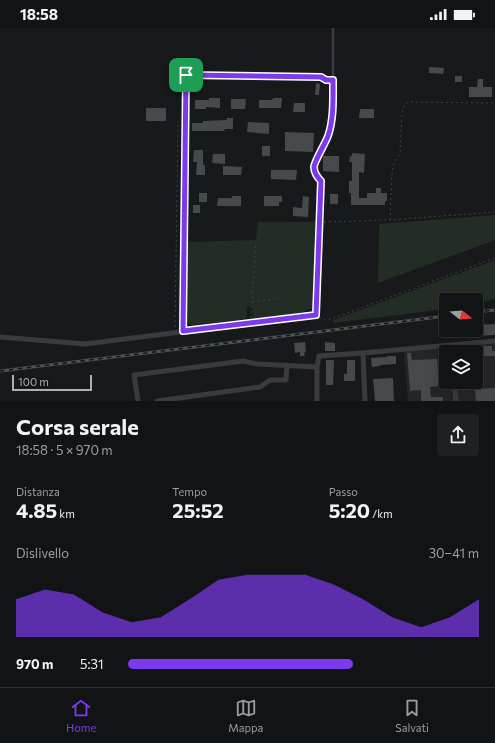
<!DOCTYPE html>
<html lang="it">
<head>
<meta charset="utf-8">
<style>
  body { margin:0; font-family:Commissioner,sans-serif; background:#1f2022; color:#f1f3f6; height:100vh; display:flex; flex-direction:column; font-size:15px; white-space:nowrap }
  * { box-sizing:border-box; margin:0 }
  p { font-size:13px; color:#9c9ea0 }
  .icon { flex:none; width:22px; height:22px; fill:none; stroke:currentColor; stroke-width:2; stroke-linecap:round; stroke-linejoin:round }
  .map { position:relative; height:373px; overflow:hidden }
  .details { display:flex; flex-direction:column; background:#121314; flex:1 }
  .details>* { flex:none }
  .needle { width:26px; rotate:107deg }
  .buttons { position:absolute; left:439px; top:265px; display:grid; gap:8px }
  .buttons a { display:grid; place-items:center; width:44px; height:44px; border-radius:4px; background:#121314; box-shadow:0 4px 16px #0002,0 0 0 1px #313234; font-size:20px }
  .scale { position:absolute; left:12px; bottom:10px; width:80px; box-sizing:border-box; padding-left:4px; border:2px solid #abb1b9; border-top:0; font-size:11px; line-height:14px; white-space:nowrap; color:#abb1b9; -webkit-text-stroke:3px #131415; paint-order:stroke }
  .pin { position:absolute; display:grid; place-items:center; width:34px; height:34px; color:#fff; margin:-17px; border-radius:8px; box-shadow:0 2px 6px #0006 }
  .round { display:grid; place-items:center; flex:none; width:42px; height:42px; border-radius:4px; background:#1f2022 }
  .head { display:flex; align-items:center; justify-content:space-between; height:68px; padding:0 16px }
  h1 { font-size:22px; font-weight:700; line-height:30px }
  .stats { display:grid; grid-template-columns:repeat(3,1fr); gap:6px; height:68px; padding:4px 16px }
  .stats div { display:grid; align-content:center }
  .stats b { font-size:20px; font-weight:700 }
  .stats small { font-size:11px; font-weight:400 }
  .stats p { font-size:11px }
  .chart { height:112px; padding:8px 16px }
  .chart p { display:flex; justify-content:space-between }
  .chart svg { width:100%; height:72px; margin-top:4px; fill:#7c3aed; opacity:.7 }
  ul { padding:0 16px; list-style:none; font-size:13px }
  li { display:grid; grid-template-columns:64px 48px 1fr; align-items:center; height:30px }
  li i { height:10px; border-radius:5px; background:#7c3aed }
  .status { display:flex; justify-content:space-between; align-items:center; height:28px; padding:0 20px; background:#121314; direction:ltr }
  .status svg { height:11px; fill:currentColor }
  .tabs { display:flex; justify-content:space-around; align-items:center; height:56px; border-top:1px solid #313234; background:#121314; font-size:11px; color:#9c9ea0 }
  .tabs a { display:grid; justify-items:center; gap:2px }
  .tabs .active { color:#7c3aed }
  .map>svg:first-child { display:block }
</style>
</head>
<body>
<div class="status"><b>18:58</b><svg viewBox="0 0 49 12"><path d="M0 12V9h3v3zM5 12V6h3v6zM10 12V3h3v9zM15 12V0h3v12zM26 1h20v11H26zM47 4h2v5h-2z"/></svg></div>
<div class="map">
<svg width="495" height="373" viewBox="0 0 495 373">
  <rect width="100%" height="100%" fill="#18191a"/>
  <path fill="#242527" fill-rule="evenodd" d="M495 315V373H408L404 323ZM446 324H476V354H446Z"/>
  <path fill="#242d25" d="M495 187V212L378 255 379 196Z
    M258 194H315L313 280 311 281 295 286 253 291 252 278 247 279V289L245 291 191 297 187 294 186 291 187 214 256 212Z
    M495 232V271L476 275V272H446V281L333 295V292Z"/>
  <path fill="#47494d" d="M429 39 444 40 443 46 429 45Z
    M455 48H462V54H455Z
    M478 51H483V59H492V69H469V59H477Z
    M316 55 320 56 319 67H315Z
    M209 70H220V80L206 79V81H195V72H209Z
    M274 70H282L281 80H259V72H271Z
    M231 71H246L245 81H231Z
    M294 75H305V84H293Z
    M146 80H166V93H146Z
    M360 81H374V90H359Z
    M227 90H233V101H225L224 103H192V95H203V93L227 92Z
    M248 94 269 95V106L247 104Z
    M285 104 314 105 313 124 285 123Z
    M262 118H270V128H262Z
    M194 122H203V137H205V147H196L197 134H193Z
    M352 125 365 126 364 145 359 144V170H367V165H376V160H381V165H387V173H385V177H351V165H349V153H352V134H349L350 128H352Z
    M213 126H225V136L212 135Z
    M323 128H339V144L323 143Z
    M223 138 242 139 241 147H223Z
    M271 142H297L296 152 271 151Z
    M199 165H207V174H199Z
    M330 166H338V176H330Z
    M232 168H241V178H217L218 170H232Z
    M264 168H282V174H279V178H264Z
    M303 168 309 169 308 189 293 188V179L302 180Z
    M193 177H200V185H193Z
    M495 296V307L473 308V306H471V302H476V297Z
    M305 314 306 324 304 325 305 328H300V324L295 325 294 315Z
    M325 314 335 315V323H325Z
    M481 318H492V323H495V328H481V333L476 334V323H481Z
    M407 325H411L412 332 437 331 439 358 430 359 431 369H443V373H421V362L410 363Z
    M387 328H396V336L380 337V338L372 339 371 330 387 329Z
    M326 332H334L333 357H326Z
    M347 332H355V353H344V346H347Z
    M393 350 394 373H375L373 351Z
    M495 360V373H476L475 361Z"/>
  <g fill="none" stroke-linecap="round" stroke-linejoin="round">
    <path stroke="#404246" stroke-width="1" stroke-dasharray="2 3" stroke-linecap="butt" d="M390 192 392 144 394 135 400 125 402 84 405 76 409 74 495 75
      M324 194 390 192 495 184
      M253 274 279 270
      M251 290 256 214
      M319 290 325 292 334 290 495 230
      M175 299 178 93"/>
    <path stroke="#3a3b3f" stroke-width="2.5" d="M316 287 321 153 315 145 313 138 315 133 324 119 331 97 333 72V0
      M183 303 186 47 321 49 326 52H333"/>
    <path stroke="#3a3b3f" stroke-width="5" d="M0 309 85 316 316 287
      M363 325 365 373
      M454 354 456 373
      M138 373 134 347 243 333 257 336 317 339
      M157 373 260 359 270 352H286L287 337
      M317 373V339L319 328 363 325 495 313"/>
    <g stroke="#515358" stroke-width="3">
      <path id="rail" d="M476 284 495 282
        M0 343 446 288"/>
    </g>
    <use href="#rail" stroke="#131415" stroke-width="1.5" stroke-dasharray="4.5" stroke-linecap="butt"/>
  </g>
  <g fill="none" stroke-linecap="round" stroke-linejoin="round">
    <g stroke="#fff" stroke-width="8">
      <path id="route" d="M186 47 321 49 326 52H333C333 70 334 91 328 108 325 116 314 134 314 139 314 144 317 149 321 153L316 287 183 303Z"/>
    </g>
    <use href="#route" stroke="#7c3aed" stroke-width="5"/>
  </g>
</svg>
<div class="buttons">
<a><svg class="needle" viewBox="-14 -14 28 28"><path d="M0-13l5 13h-10z" fill="#e53935"/><path d="M0 13l5-13h-10z" fill="#9c9ea0"/></svg></a>
<a><svg class="icon" aria-label="layers" viewBox="0 0 24 24"><path d="M12 4l9 5-9 5-9-5zM3 14l9 5 9-5"/></svg></a>
</div>
<div class="scale">100 m</div>
<div class="pin" style="left:186px;top:47px;background:#1e9e55"><svg class="icon" aria-label="arrive" viewBox="0 0 24 24"><path d="M6 21V4h12l-3 4 3 4H6"/></svg></div>
</div>
<section class="details">
<div class="head"><div><h1>Corsa serale</h1><p>18:58 · 5 × 970 m</p></div><a class="round"><svg class="icon" aria-label="share" viewBox="0 0 24 24"><path d="M12 15V3M7 8l5-5 5 5M5 13v7h14v-7"/></svg></a></div>
<div class="stats">
<div><p>Distanza</p><b>4.85<small> km</small></b></div>
<div><p>Tempo</p><b>25:52</b></div>
<div><p>Passo</p><b>5:20<small> /km</small></b></div>
</div>
<div class="chart"><p><span>Dislivello</span>30–41 m</p>
<svg viewBox="0 0 160 44" preserveAspectRatio="none"><path d="M0 44V21L10 15L20 18L30 29L40 35L50 32L60 21L70 9L80 6L90 6L100 6L110 12L120 21L130 32L140 38L150 32L160 21V44z"/></svg>
</div>
<ul>
<li><b>970 m</b>5:31<i style="width:64%"></i></li>
</ul>
</section>
<nav class="tabs">
<a class="active"><svg class="icon" aria-label="home" viewBox="0 0 24 24"><path d="M3 11l9-7 9 7M6 9v11h12V9"/></svg>Home</a>
<a><svg class="icon" aria-label="map" viewBox="0 0 24 24"><path d="M3 6l6-2 6 2 6-2v14l-6 2-6-2-6 2zM9 4v14M15 6v14"/></svg>Mappa</a>
<a><svg class="icon" aria-label="saved" viewBox="0 0 24 24"><path d="M7 4h10v16l-5-4-5 4z"/></svg>Salvati</a>
</nav>
</body>
</html>
